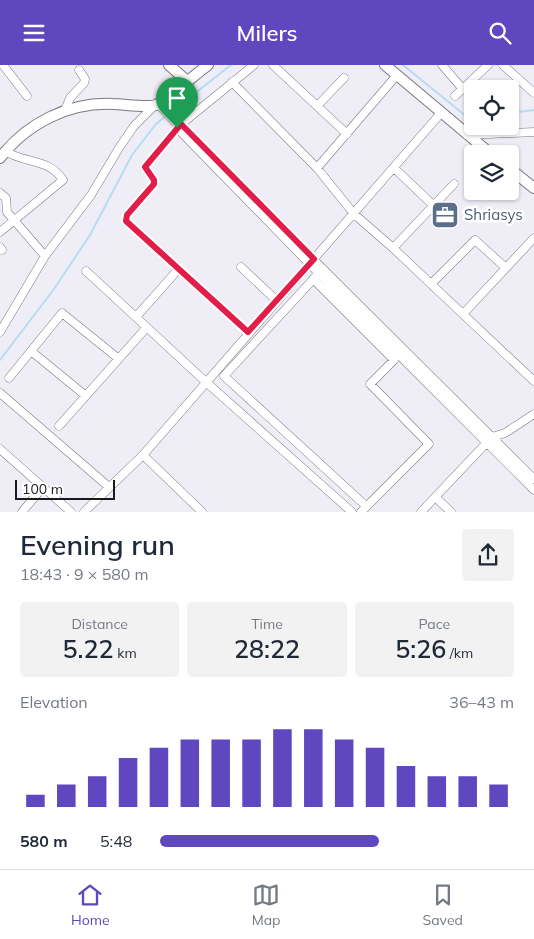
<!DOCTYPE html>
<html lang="en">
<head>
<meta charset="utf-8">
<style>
  body { margin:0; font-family:Mulish,sans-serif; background:#f2f2f3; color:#1f2937; height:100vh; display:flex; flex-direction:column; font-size:19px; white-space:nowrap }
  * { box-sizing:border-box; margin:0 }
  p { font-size:16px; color:#747a83 }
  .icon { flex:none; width:28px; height:28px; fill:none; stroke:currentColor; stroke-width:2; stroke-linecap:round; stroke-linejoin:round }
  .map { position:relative; height:447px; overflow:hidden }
  .drawer { display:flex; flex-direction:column; background:#fff; flex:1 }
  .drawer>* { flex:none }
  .tools { position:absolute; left:464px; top:15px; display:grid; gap:10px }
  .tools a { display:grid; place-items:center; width:55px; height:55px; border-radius:5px; background:#fff; box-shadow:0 1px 4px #0004; font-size:25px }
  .scale { position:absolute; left:15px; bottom:12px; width:100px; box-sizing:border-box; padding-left:5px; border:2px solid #1a1a1d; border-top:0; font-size:14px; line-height:18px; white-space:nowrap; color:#1a1a1d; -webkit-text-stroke:4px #fff; paint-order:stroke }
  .pin { position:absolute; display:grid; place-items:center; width:42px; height:42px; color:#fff; margin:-51px -21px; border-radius:50% 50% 50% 0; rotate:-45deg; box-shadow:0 0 5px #0007 }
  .pin .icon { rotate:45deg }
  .round { display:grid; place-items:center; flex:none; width:52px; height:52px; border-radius:5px; background:#f2f2f3 }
  .overview { display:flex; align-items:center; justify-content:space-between; height:85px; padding:0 20px }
  h1 { font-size:28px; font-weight:600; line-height:38px }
  .metrics { display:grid; grid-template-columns:repeat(3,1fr); gap:8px; height:85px; padding:5px 20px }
  .metrics div { display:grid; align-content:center; border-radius:5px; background:#f2f2f3; text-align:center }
  .metrics b { font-size:25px; font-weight:600 }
  .metrics small { font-size:14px; font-weight:400 }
  .metrics p { font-size:14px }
  .chart { height:140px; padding:10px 20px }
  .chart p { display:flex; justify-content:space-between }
  .chart svg { width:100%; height:90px; margin-top:5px; stroke:#5f47bf; stroke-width:6 }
  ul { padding:0 20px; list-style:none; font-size:16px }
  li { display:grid; grid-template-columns:80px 60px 1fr; align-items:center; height:38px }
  li i { height:12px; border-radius:6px; background:#5f47bf }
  header { display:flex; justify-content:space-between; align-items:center; height:65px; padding:0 20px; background:#5f47bf; color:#fff; font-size:22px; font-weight:600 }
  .tabs { display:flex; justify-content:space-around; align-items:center; height:70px; border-top:1px solid #e0e1e3; background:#fff; font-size:14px; color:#747a83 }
  .tabs a { display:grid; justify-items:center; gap:2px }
  .tabs .on { color:#5f47bf }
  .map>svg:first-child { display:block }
</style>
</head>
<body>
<header><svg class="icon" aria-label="menu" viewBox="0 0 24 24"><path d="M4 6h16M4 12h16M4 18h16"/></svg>Milers<svg class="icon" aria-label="search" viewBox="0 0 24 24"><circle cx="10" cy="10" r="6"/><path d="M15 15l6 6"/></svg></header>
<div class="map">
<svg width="534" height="447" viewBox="0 0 534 447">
  <rect width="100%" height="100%" fill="#efeef7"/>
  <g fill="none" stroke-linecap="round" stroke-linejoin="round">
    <path stroke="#b7dbf1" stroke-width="2" d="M403 0 472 56
      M171 47 231 0
      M510 48 534 45
      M0 295 54 224 90 170 132 90 156 59 167 50"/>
    <g stroke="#797880" stroke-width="9">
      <path id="minor" d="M3 0 27 31
        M273 0 347 69
        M442 0 462 23
        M503 0 534 28
        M232 17 317 103 354 149 393 183 454 119
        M455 31 488 0
        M158 39 179 61
        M317 41 344 13
        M65 45 70 33 84 18 85 14 79 5
        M181 59 249 129
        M177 63 380 271 534 425
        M467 70 534 67
        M317 103 397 10
        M394 103 433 140
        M0 128 6 133 7 147 45 191
        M259 139 285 165
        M0 167 63 115C49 93 25 99 5 86
        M0 182 2 185
        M393 183 431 219 475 175 506 203
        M317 198 534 414
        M241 202 276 235
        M86 206 207 318 352 447
        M319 208 224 311 366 441
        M313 214 394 295 370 319 429 379 361 447
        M431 219 534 316
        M463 249 534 173
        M136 252 175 208
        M0 267 45 191 91 130 119 83 134 61 155 40
        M248 267 126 156 127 150 154 119V115L145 102 179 61 254 0
        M31 286 86 331
        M9 313 62 248 119 294
        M0 328 109 422
        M59 361 147 262
        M0 384 71 447
        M143 390 202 447
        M435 432 451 447
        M22 447 43 422
        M84 447 143 390 441 48
        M421 447 492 372 505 368 534 349"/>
    </g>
    <g stroke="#797880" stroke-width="12">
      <path id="tertiary" d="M169 0 187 16
        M385 0 491 89
        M0 93C27 58 69 37 113 39 123 39 148 43 156 40 165 36 197 8 208 0
        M510 104 534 123"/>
    </g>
    <use href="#minor" stroke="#fff" stroke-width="8"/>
    <use href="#tertiary" stroke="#fff" stroke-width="10"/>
  </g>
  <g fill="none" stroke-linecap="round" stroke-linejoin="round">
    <g stroke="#fff" stroke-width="10">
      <path id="route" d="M181 59 314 194 248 267 126 156 127 150 154 119V115L145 102Z"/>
    </g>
    <use href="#route" stroke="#e11d48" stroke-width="6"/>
  </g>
  <defs>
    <g id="office-square" transform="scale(1.4375)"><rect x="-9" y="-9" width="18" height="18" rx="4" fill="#5c6f8a" stroke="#fff"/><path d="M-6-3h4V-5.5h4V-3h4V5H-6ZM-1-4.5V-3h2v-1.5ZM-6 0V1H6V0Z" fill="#fff"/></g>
  </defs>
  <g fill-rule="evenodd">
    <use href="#office-square" x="445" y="150"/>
  </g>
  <g text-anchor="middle" stroke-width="5" stroke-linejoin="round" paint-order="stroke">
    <g font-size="15" fill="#4e5e75" stroke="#fff" text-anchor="start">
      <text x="464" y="155">Shriasys</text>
    </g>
  </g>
</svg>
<div class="tools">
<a><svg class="icon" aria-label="locate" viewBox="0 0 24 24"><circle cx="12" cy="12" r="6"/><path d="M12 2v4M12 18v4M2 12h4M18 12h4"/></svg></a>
<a><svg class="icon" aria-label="layers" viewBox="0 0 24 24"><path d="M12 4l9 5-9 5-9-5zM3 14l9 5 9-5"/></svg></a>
</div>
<div class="scale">100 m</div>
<div class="pin" style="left:177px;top:63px;background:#1e9e55"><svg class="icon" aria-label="arrive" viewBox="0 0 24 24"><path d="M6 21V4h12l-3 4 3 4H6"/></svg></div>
</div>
<section class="drawer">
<div class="overview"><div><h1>Evening run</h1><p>18:43 · 9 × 580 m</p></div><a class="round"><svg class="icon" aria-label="share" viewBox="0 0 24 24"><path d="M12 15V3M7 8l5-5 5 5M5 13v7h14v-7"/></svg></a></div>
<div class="metrics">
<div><p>Distance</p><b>5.22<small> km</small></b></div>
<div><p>Time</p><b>28:22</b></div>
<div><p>Pace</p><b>5:26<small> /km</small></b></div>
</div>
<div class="chart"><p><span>Elevation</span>36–43 m</p>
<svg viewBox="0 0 160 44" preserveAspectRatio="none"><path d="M5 44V38M15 44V33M25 44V29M35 44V20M45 44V15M55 44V11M65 44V11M75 44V11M85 44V6M95 44V6M105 44V11M115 44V15M125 44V24M135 44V29M145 44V29M155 44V33"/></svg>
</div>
<ul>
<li><b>580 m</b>5:48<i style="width:62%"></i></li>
</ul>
</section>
<nav class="tabs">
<a class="on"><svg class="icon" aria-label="home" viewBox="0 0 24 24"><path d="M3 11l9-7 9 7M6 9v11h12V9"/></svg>Home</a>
<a><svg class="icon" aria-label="map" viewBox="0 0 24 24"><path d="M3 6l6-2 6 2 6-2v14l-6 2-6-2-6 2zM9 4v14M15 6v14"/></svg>Map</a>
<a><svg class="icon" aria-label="saved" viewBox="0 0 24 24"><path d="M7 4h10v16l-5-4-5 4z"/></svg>Saved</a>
</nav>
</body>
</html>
